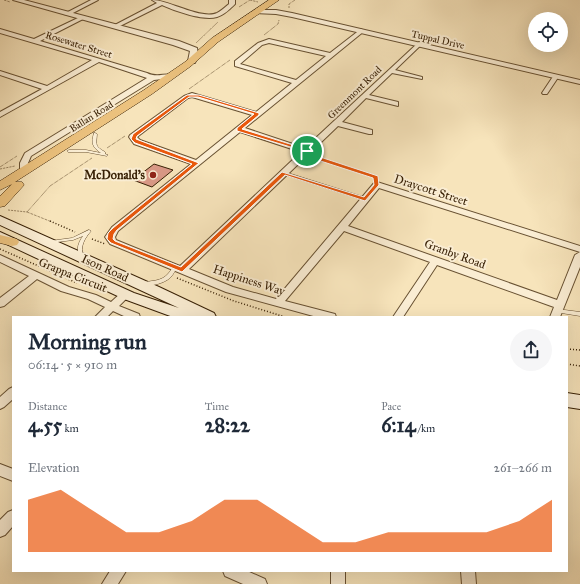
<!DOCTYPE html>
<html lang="en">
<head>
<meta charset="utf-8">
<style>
  body { margin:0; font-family:"IM FELL Great Primer",serif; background:#f6f6f7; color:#1f2937; height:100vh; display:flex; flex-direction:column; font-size:15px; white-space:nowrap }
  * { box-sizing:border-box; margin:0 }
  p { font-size:13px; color:#747a83 }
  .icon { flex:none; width:22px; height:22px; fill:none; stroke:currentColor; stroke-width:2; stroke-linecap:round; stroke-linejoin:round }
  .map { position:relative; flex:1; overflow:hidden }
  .side { position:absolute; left:12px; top:316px; width:556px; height:256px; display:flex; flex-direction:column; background:#fff; border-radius:0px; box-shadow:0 4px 16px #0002 }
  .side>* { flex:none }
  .fabs { position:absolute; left:528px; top:12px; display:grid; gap:8px }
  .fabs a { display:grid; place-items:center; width:40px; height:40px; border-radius:50%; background:#fff; box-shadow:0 4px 16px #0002; font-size:20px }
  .pin { position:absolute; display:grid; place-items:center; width:34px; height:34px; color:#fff; margin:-17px; border:2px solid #fff; border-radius:50%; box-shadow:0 1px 4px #0007 }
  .round { display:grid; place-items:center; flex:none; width:42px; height:42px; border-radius:21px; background:#f6f6f7 }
  .overview { display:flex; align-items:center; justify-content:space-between; height:68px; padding:0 16px }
  h1 { font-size:22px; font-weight:700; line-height:30px }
  .metrics { display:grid; grid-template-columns:repeat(3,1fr); gap:6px; height:68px; padding:4px 16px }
  .metrics div { display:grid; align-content:center }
  .metrics b { font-size:20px; font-weight:700 }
  .metrics small { font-size:11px; font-weight:400 }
  .metrics p { font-size:11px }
  .chart { height:112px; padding:8px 16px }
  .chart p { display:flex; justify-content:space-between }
  .chart svg { width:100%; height:72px; margin-top:4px; fill:#ea580c; opacity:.7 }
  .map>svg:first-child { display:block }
</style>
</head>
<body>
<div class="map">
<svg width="580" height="584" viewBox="0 0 580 584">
  <rect width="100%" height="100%" fill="#f7e4bb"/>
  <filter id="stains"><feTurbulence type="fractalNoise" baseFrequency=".005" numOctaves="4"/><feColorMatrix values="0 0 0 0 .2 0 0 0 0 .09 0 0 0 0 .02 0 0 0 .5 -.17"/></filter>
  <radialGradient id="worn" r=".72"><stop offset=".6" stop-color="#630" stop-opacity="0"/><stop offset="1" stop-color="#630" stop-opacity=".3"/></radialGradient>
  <path fill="#da9987" stroke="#382005" d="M154 164 173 170 152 187 133 180Z"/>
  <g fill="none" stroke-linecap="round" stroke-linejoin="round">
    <g stroke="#685132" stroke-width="1">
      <path id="service" d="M94 133H95L97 134C96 146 95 146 105 152V154L108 155 107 156 86 152H68L67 151 69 150H86L101 153C92 147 91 143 94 133Z
        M283 172H285L367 198V199L365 200H363L283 174Z
        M89 230 91 231C85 238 79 247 84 256V257H80C76 249 78 243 83 236L73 240 50 243 48 242 50 241 72 238Z
        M175 265 177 267C175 271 173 275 170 278 164 283 150 288 143 283 146 281 148 282 152 281 163 280 169 275 173 266Z
        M557 309 580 312V316L555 312 554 311 555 310Z"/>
    </g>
    <g stroke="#685132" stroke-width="2">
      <path id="minor" d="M91 0H98L69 15 64 14Z
        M152 0C169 0 201 20 217 13 221 11 225 7 229 4V0H235V4C230 9 224 15 217 17 203 21 175 11 162 5L116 28 111 27 157 3Z
        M80 17 85 18 40 41 147 73C158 79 167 71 174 76L171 78 154 80 31 156 28 163 27 171 23 173H20V163L25 153 147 78 99 62 0 117V112L42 89 0 75V71L47 86 92 60 0 33V29L34 39Z
        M361 29 364 31 363 32 245 128 305 148 419 42 421 43V45L395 70 422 77V79L392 73 369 95 398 102V106L366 98 342 122 372 130V134H369L338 126 189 269 233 287 276 299 374 183 377 182 580 246V267L560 317H550L554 307 437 265 403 317H393L430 262 344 231 285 301 335 314 336 317H317L226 292 110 244 105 237 112 227 191 164 134 144 129 137 130 135 184 96 192 93 256 112 292 83 235 66V61L258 43 269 39 330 53ZM269 43 326 56 296 80 240 64 262 45ZM192 97 252 115 196 160 140 140 137 137 188 98ZM240 132 301 152 180 266 116 240 115 237 118 231ZM379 188 577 251 580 252 575 255 557 300 348 226Z
        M554 75 559 76 547 94H543L542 93Z
        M0 255 69 287 96 295 111 302 122 292H130L131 294 119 306 139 314 140 317H126L113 311 107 317H95L105 307 88 299 61 291 37 279 4 306 0 307V298L29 276 0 262Z
        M13 387V399L4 407 0 409V397L9 389Z
        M0 464 13 469V481L0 476Z
        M13 510V526L5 535 0 537V520L8 512Z
        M110 571H126L118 584H102Z
        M223 571H247L265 579 267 584H243L225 576Z
        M331 571H345V584H331Z
        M461 571H475L476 584H462Z"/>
    </g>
    <g stroke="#685132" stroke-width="2">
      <path id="tertiary" d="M13 0H24L179 41 197 48 198 55 195 63H189L188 61 190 51 173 45Z
        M256 10H276L292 13 580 80V84L292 17 276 14 254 13 253 12Z"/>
    </g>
    <g stroke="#382005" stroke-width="2">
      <path id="secondary" d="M0 216 159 287 214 313 216 317H173L124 299 0 241V232L134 293 179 308 0 225Z
        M567 393 580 395V409L567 407Z"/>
    </g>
    <g stroke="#382005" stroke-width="1">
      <path id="primary" d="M269 0H279L218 42 191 66 152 94 15 182H22L24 185 5 206 0 207V196L12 184 0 190V181L144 90 185 62 212 38Z
        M0 235 17 239 19 242 17 245 12 246 0 243Z"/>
    </g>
    <path stroke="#382005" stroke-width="1" stroke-dasharray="0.5 1" stroke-linecap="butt" d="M4 0 10 2
      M250 0 258 2
      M239 7 250 0
      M289 8V4L295 0
      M264 35 278 24 279 20
      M196 43 218 22
      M189 89 230 60
      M107 148 125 136
      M314 157 376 177
      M0 167 17 156
      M0 169 15 166
      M8 210 27 212 50 186 92 158
      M27 212 52 222"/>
    <path stroke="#382005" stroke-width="1.5" stroke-dasharray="1 2" stroke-linecap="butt" d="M50 221 75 232
      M92 239 105 244
      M0 249 77 283
      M177 278 234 301 285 317
      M567 349 580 350
      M567 364 580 366"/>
    <use href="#service" fill="#faedd3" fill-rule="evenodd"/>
    <use href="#minor" fill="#faedd3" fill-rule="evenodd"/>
    <use href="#tertiary" fill="#faedd3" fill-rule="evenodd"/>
    <use href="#secondary" fill="#faedd3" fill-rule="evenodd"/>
    <use href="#primary" fill="#ecc27e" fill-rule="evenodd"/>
  </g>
  <path fill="#ea580c" stroke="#fff" fill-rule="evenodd" d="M187 95H199L259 113V115L242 129 309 150 308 153 378 176 379 185 365 201 285 175 182 272 111 243 107 239 108 233 113 228 192 164 135 143 131 139 133 134ZM189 97H198L254 114 237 128V131L304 151 302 155 373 178 374 185 364 197 282 172 181 267 115 241 113 239 114 234 117 230 199 163 136 139 137 136Z"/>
  <circle fill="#8f2418" stroke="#faedd3" stroke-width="1.5" cx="153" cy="175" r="4"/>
  <g text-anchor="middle" stroke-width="4" stroke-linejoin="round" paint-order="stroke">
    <g font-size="10" fill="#382005" stroke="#faedd3">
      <text transform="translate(438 39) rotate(13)" y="4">Tuppal Drive</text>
      <text transform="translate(79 44) rotate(17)" y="4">Rosewater Street</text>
      <text transform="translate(354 92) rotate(-44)" y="4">Greenmont Road</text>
      <text transform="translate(91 116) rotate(-32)" y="4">Ballan Road</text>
    </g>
    <g font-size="12" font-weight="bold" fill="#382005" stroke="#faedd3" text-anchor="end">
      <text x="145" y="179">McDonald's</text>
    </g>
    <g font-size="12" fill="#382005" stroke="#faedd3">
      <text transform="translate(431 190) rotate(18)" y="4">Draycott Street</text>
      <text transform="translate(455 254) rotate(20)" y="4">Granby Road</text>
      <text transform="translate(105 268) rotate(24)" y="4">Ison Road</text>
      <text transform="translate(73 275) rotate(22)" y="4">Grappa Circuit</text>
      <text transform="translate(249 280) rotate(18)" y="4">Happiness Way</text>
    </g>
  </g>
  <rect width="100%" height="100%" filter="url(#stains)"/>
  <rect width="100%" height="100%" fill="url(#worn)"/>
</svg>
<div class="fabs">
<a><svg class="icon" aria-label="locate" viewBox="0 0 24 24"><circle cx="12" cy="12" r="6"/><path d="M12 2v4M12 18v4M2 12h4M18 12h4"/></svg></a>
</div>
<div class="pin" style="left:307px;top:151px;background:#1e9e55"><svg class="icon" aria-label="arrive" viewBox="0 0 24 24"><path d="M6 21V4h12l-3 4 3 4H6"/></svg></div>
<section class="side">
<div class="overview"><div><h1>Morning run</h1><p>06:14 · 5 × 910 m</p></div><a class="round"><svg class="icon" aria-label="share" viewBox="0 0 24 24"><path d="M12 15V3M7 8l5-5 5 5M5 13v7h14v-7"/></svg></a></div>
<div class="metrics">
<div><p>Distance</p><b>4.55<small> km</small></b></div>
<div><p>Time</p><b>28:22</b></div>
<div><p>Pace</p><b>6:14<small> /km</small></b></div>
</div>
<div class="chart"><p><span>Elevation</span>261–266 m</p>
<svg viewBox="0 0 160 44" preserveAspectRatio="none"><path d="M0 44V12L10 6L20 19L30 32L40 32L50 25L60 12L70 12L80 25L90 38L100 38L110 32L120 32L130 32L140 32L150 25L160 12V44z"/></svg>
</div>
</section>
</div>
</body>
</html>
